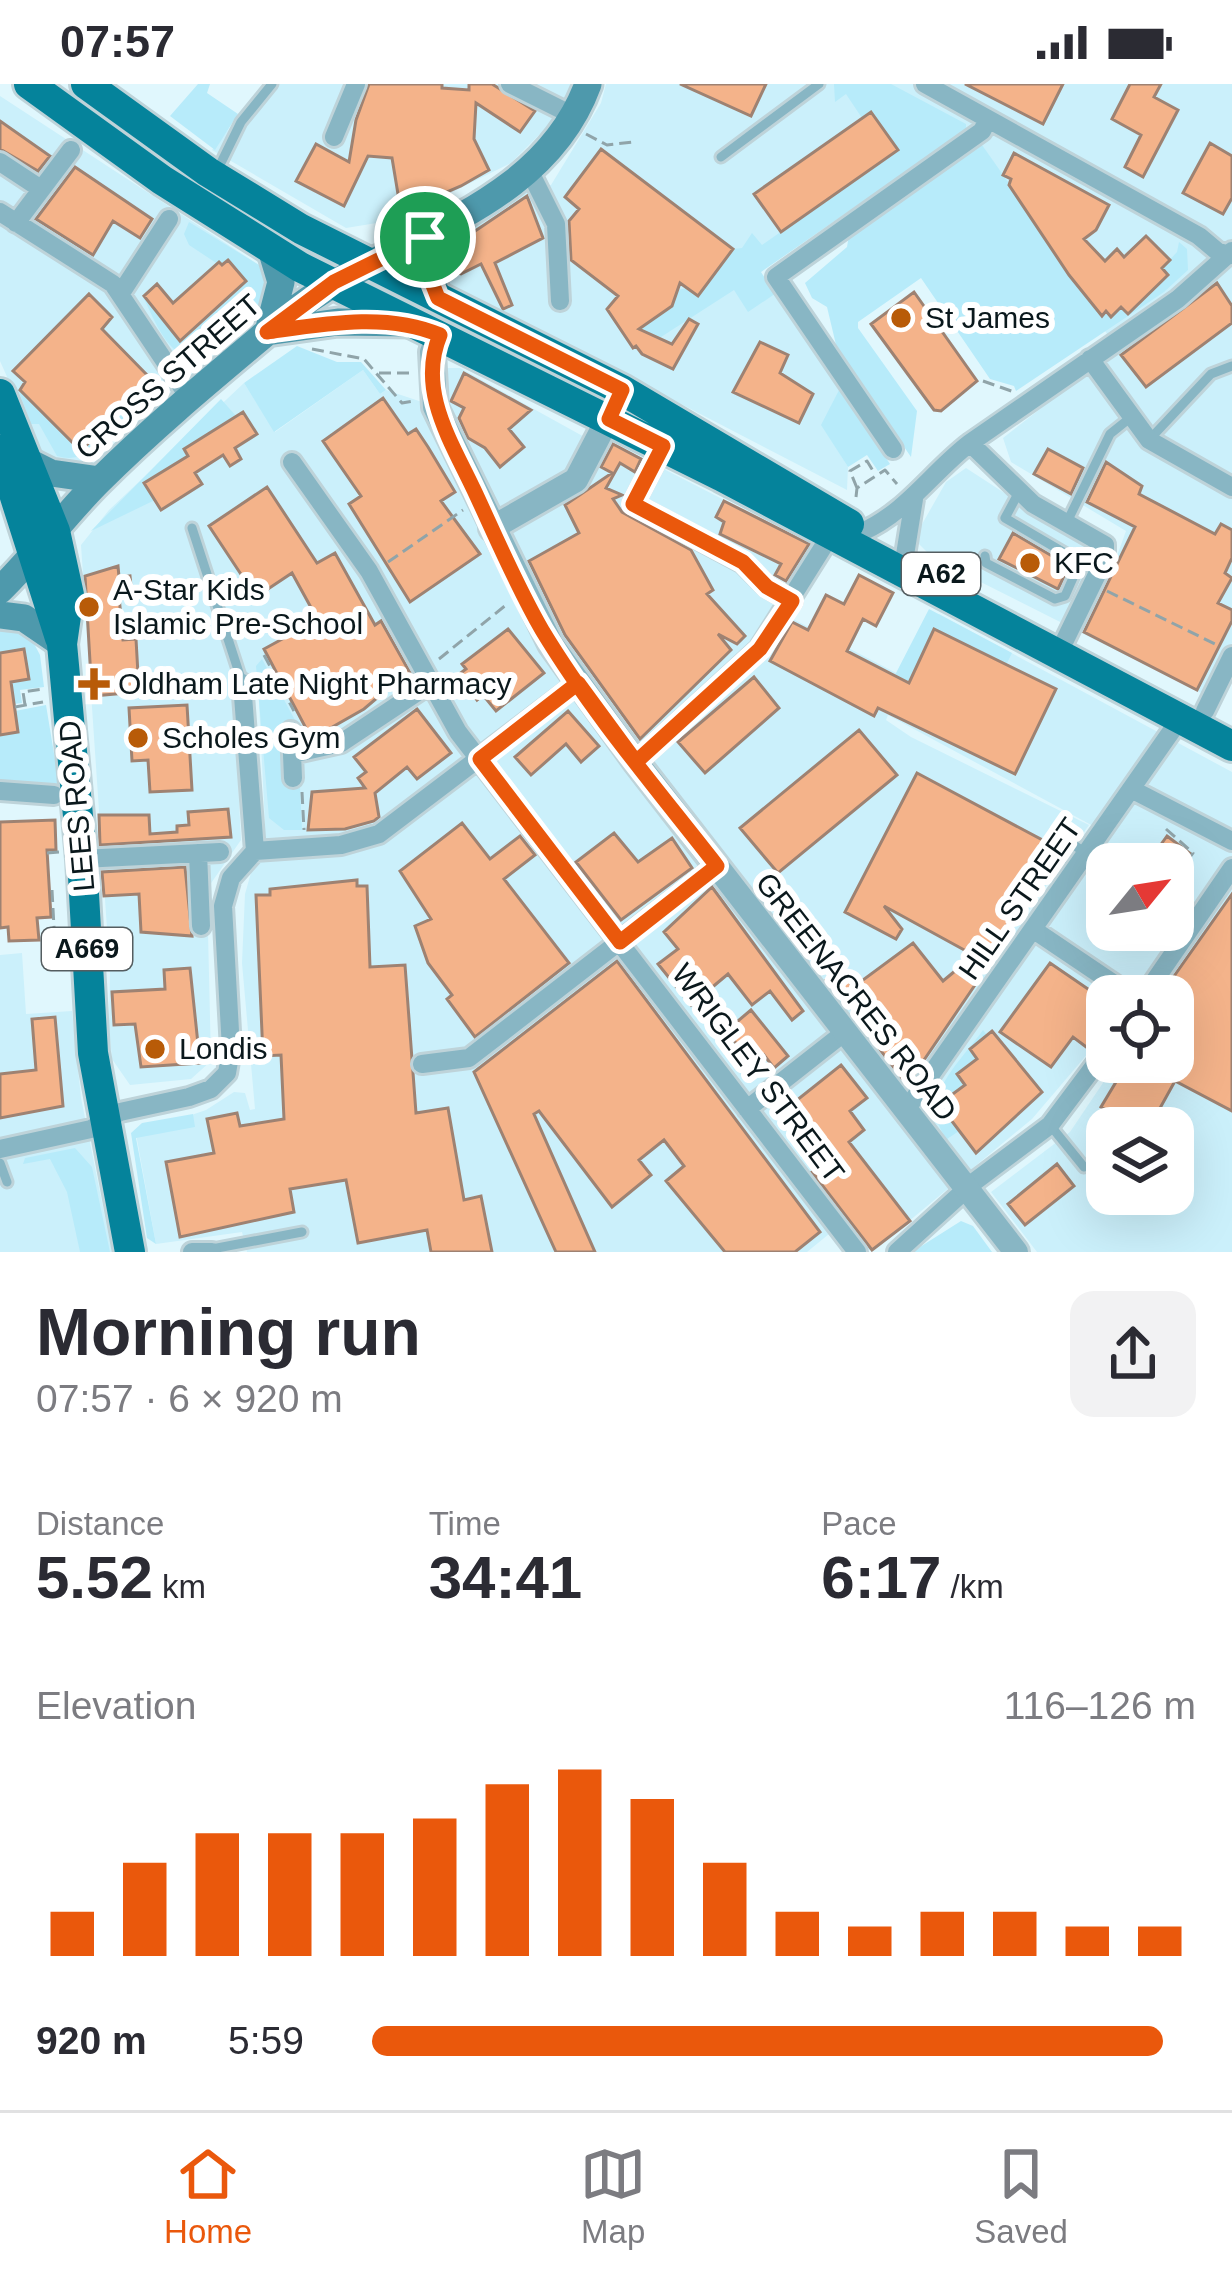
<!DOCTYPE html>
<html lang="en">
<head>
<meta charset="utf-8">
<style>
  body { margin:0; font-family:Helvetica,sans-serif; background:#f2f2f3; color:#2b2b33; height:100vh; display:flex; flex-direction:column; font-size:45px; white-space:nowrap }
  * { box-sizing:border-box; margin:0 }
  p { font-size:39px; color:#7c7c81 }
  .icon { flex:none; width:66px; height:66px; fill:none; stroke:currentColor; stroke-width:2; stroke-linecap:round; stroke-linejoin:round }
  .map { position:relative; height:1168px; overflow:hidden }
  .panel { display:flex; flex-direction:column; background:#fff; flex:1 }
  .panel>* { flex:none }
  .needle { width:78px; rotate:60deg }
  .fabs { position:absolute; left:1086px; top:759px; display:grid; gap:24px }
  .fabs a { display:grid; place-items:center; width:108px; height:108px; border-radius:24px; background:#fff; box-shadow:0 12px 48px #0002; font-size:60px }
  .pin { position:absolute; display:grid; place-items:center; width:102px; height:102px; color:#fff; margin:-51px; border:6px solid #fff; border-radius:50%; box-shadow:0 3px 12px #0007 }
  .round { display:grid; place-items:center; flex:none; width:126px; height:126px; border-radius:24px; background:#f2f2f3 }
  .summary { display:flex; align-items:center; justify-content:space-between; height:204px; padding:0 36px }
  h1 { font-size:66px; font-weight:800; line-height:90px }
  .stats { display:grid; grid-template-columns:repeat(3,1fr); gap:18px; height:204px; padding:12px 36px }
  .stats div { display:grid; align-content:center }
  .stats b { font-size:60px; font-weight:800 }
  .stats small { font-size:33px; font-weight:400 }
  .stats p { font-size:33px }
  .chart { height:336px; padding:24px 36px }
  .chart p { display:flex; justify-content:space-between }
  .chart svg { width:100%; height:216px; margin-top:12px; stroke:#ea580c; stroke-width:6 }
  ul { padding:0 36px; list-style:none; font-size:39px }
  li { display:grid; grid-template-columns:192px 144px 1fr; align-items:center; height:90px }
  li i { height:30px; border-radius:15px; background:#ea580c }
  .status { display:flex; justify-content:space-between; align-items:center; height:84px; padding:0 60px; background:#fff; direction:ltr }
  .status svg { height:33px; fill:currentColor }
  .menu { display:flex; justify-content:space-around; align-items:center; height:168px; border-top:3px solid #e1e1e2; background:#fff; font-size:33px; color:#7c7c81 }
  .menu a { display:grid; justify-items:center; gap:6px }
  .menu .active { color:#ea580c }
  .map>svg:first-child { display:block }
</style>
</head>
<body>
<div class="status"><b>07:57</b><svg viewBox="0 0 49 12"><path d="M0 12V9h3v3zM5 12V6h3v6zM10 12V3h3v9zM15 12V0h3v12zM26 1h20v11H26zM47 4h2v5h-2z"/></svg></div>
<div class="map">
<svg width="1232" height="1168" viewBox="0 0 1232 1168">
  <rect width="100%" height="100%" fill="#e0f7fd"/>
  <path fill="#cbf0fb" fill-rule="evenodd" d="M265 0H572L552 38 511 79 395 136 346 144 212 66Z
    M606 0H1232V559L1203 610 933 474 918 459 917 449 946 398 966 384 1114 480 1126 447 1011 378 1003 354 1117 265 980 58 959 45 735 206 748 227 775 210 840 304 822 341 848 383 847 406 446 198 438 180 447 158 533 100 551 101 601 19Z
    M0 12 259 181 264 191 259 225 82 381 41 369 0 277Z
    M442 284H460L588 355 569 386 528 410 559 421 590 396 611 358 814 462 790 500 611 409 738 479 791 534 902 592 939 530 1232 688V1168H1037L991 1108 1070 1048 1117 978H1173V912H1129L1038 841 1106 749 888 631 886 636 911 653 1089 741 1019 840 1124 912H1107V947L1032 1035 873 1167 829 1150 807 1168H247L242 1148 156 1160 136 1050 206 1026 234 1008 245 1009 250 1026 255 1025 242 879 245 810 265 739 258 599 233 601 241 756 207 805 211 977 191 995 130 1001 112 975 109 943 110 889 81 461 109 426 244 299 275 348 363 286 380 310 386 306 425 319 441 314ZM1107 780H1173V846H1107ZM1107 1044H1173V1110H1107Z
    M22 869 26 930 72 927 81 1014 112 1168H0V871Z"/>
  <path fill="#b7ebfa" d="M198 0H210L207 9 238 30 215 66 170 32Z
    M834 0H891L966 40V46L761 188 775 210 748 228 734 206 647 262 637 247 672 222 677 206 688 204 698 211 733 165 742 164 752 149 762 161 898 66 872 28 862 34 846 10 835 18Z
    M980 58 1101 231 1106 227 1112 233 1121 223 1129 229 1168 191 1162 184 1177 168 1179 158 1187 165 1188 186 1164 208 1016 307 1014 302 990 295 921 194 858 238V244L917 327 911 373 837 265 827 223 812 214 805 199 847 163 849 151Z
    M189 138 259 181 267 203 259 225 202 273C168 278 156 238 143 213L180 257 245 198 189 161 184 150Z
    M297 262 337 278H361L386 306 380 310 363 286 274 348 244 299Z
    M840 304 890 380 878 387 867 371 848 383 821 341Z
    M18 305 80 366 130 324 136 331C112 350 89 382 57 372L39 340H31Z
    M221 315 236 332 184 365 188 372 145 399 155 416 91 447Z
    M929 525 1012 569 1006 581 934 546 893 632 878 624Z
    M7 544 30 552 40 571 44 603 20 606 22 619 14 620 11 598 29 595 25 566 0 569V547Z
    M262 575 296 638 281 639 285 703H300L302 746H284L269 734 256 582Z
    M46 621 59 700 0 699V651L18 648 15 627Z
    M983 946 987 951 970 965 977 975 957 990 965 1001 946 1015 959 1047 947 1055C916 1015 958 981 983 946Z
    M193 1030 195 1043 136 1054 156 1160 147 1154 131 1049 142 1039Z
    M75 1064 92 1083 110 1168H80L67 1108 50 1075 23 1080 25 1074Z
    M961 1137 973 1142 992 1168H912Z"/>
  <path fill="#f4b38a" stroke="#9e8272" stroke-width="3" d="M369 0H442V4L469 6V0H492L535 27 520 48 476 19 474 55 489 86 461 102 401 128 392 74 368 72 344 122 296 97 316 60 349 78 356 36Z
    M680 0H766L751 32Z
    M965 0H1063L1043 40Z
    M1130 0H1161L1154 13 1178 26 1143 93 1125 83 1141 51 1112 35Z
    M871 28 898 66 781 148 754 110Z
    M0 37 50 72 38 87 0 65Z
    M1210 59 1232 72V114L1223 130 1183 109Z
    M601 65 733 165 698 212 680 199 672 222 639 245 672 260 689 235 698 240 673 285 642 270 636 262 633 264 607 225 618 212 571 176 569 137 579 125 565 113Z
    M1014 69 1109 121 1096 146 1084 155 1105 177 1117 165 1124 173 1146 152 1170 176 1162 184 1168 191 1128 230 1121 223 1111 233 1106 227 1102 232 1069 191 1009 101 1011 95 1003 91Z
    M75 83 152 135 140 154 113 137 93 171 36 135Z
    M527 112 543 154 495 179 512 221 503 225 481 180 461 190 448 186 449 175 444 168Z
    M228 176 246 197 180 257 144 212 157 200 173 219 219 178 222 181Z
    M1217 199 1232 222V239L1146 303 1121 271Z
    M914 208 977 297 941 327 934 326 871 240Z
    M89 210 112 233 102 245 150 294 81 367 20 306 25 298 13 287Z
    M760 258 788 271 780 289 813 310 799 339 733 308Z
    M464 289 531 326 509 345 524 363 500 383 485 364 468 354 459 334 464 324 451 317Z
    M383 314 408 350 416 345 428 363 455 408 441 417 480 470 410 518 349 420 361 412 323 357Z
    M243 328 257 350 235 364 241 375 230 382 223 371 195 389 202 400 161 426 144 399 188 372 184 365Z
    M613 360 641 375 635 388 620 379 606 404 622 411 613 415 622 428 691 466 713 506 707 510 745 552 737 560 718 550 731 566 640 655 565 551 529 477 579 449 565 421 612 389 601 383Z
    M1048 365 1083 384 1071 410 1034 390Z
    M1106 378 1142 402 1139 410 1215 450 1221 440 1232 446V474L1225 489 1232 494 1218 519 1232 526V537L1197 606 1084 548 1135 443 1087 418Z
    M267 403 317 479 335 469 375 541 381 537 413 594 399 601 397 597 364 625 320 650H309L264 565 306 542 302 536 314 529 292 489 256 513 209 442Z
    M724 417 809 460 786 497 775 491 781 480 720 450 724 438 716 433Z
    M1013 449 1069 482 1058 505 999 475Z
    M118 482 119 493 130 492 132 512H119L123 556 136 555 139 608 92 612 85 492Z
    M859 491 893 509 876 542 863 535 847 567 909 599 934 545 1056 605 1015 690 878 624 874 632 770 577 792 538 808 546 826 511 844 520Z
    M508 545 544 589 496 627 483 611 477 616 458 591 466 585 462 580Z
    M24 565 29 595 11 598 18 648 0 651V569Z
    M754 593 779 624 705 689 678 658Z
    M187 621 192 706 150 708 148 676 132 677 129 624Z
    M417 625 451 669 417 695 407 683 375 709 379 733 374 737 345 745 308 746 312 708 365 704 358 694 366 688 354 673Z
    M568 627 599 662 581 678 566 660 531 691 515 673Z
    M859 646 897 691 778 789 740 744Z
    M917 689 1048 759 988 879 884 822 902 845 896 855 845 828Z
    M228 725 231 753 100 761 99 731H149L150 750 177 748V742L189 741 188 728Z
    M55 736 56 766H47L51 833 37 834 39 856 9 857 8 843 0 844V738Z
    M462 739 490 775 520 752 535 771 504 795 569 879 475 953 447 915 452 911 428 879 415 842 431 835 400 787Z
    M614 749 638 778 672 754 692 784 621 836 576 778Z
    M1167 752 1191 770 1173 797V780H1147Z
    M185 783 192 852 141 848 139 810 104 812 102 788Z
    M357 796V802H367L370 883 405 881 416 1029 448 1024 464 1116 481 1112 492 1168H431L427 1146 358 1159 346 1096 290 1105 294 1128 180 1153 166 1078 214 1069 207 1035 237 1029 240 1042 284 1035 281 971 263 972 256 811H270V805Z
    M712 803 803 927 792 936 770 907 752 921 728 890 691 921 658 880 678 865 664 848Z
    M1232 810V1027L1175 997 1149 1044H1141L1101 1023 1128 978H1173V912H1160Z
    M913 859 943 897 955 887 975 901 907 1001 865 946 869 943 826 896 838 884 851 900 856 895 859 899Z
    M617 877 820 1148 795 1168H725L666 1097 684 1082 664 1056 639 1076 651 1091 612 1123 539 1027 534 1030 595 1168H556L474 988Z
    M1050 879 1107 918V939L1089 965 1073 953 1051 983 1000 948Z
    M190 884 200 979 141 983 135 940 114 941 112 908 165 905 164 886Z
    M751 926 788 972 774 984 764 971 753 980 726 947Z
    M55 933 63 1022 0 1034V990L36 986 32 935Z
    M992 947 1042 1008 976 1069 948 1032 955 1026 946 1015 965 1001 957 990 977 975 970 965Z
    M841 981 867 1014 850 1027 864 1046 849 1058 910 1137 872 1166 812 1088 818 1084 777 1032Z
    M1057 1080 1074 1102 1025 1141 1008 1120Z"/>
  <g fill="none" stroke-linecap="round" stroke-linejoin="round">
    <g stroke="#bed3d9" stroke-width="15">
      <path id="service" d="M721 73 819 0
        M218 85 241 38 272 0
        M1149 356 1211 290 1232 282
        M1067 438 1110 350 1130 334
        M192 444 242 598
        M985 472 986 479 1055 515 1065 512 1080 478 1005 434 1019 408
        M1058 750 1087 770
        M1102 821 1107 829
        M1129 846 1150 855
        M1050 1041 1084 1083
        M0 1079 7 1098
        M212 1165 302 1148"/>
    </g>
    <g stroke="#bed3d9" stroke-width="24">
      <path id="minor" d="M510 0 574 32
        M925 0 1199 152 1218 168 1232 171
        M334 53 356 0
        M0 78 41 105
        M530 88 556 140 560 217
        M0 128 113 200 190 315
        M16 139 71 66
        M121 209 169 135
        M1090 275 1149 356 1232 403
        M970 359 1033 420 1105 461V474L1065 556
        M663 362 633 420 743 479 767 503 792 517
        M893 365 776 193 982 47 988 35
        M292 378 369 487 458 648 857 1168
        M862 448C907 428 932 388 970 359L1178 215 1232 167
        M905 471 914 415
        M242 599 255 767
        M1205 627 1232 572
        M291 647 293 694
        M292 670 341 659 431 599
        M636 678 759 565 830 452
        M1133 706 1232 757
        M0 707 54 711
        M255 767 341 761 379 750 578 599
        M198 769 201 842
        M82 775 220 768
        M1034 846 1132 912
        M1144 912 1232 784
        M422 980 469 974 717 782
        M747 1025 845 948
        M906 1026 1180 635
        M0 1065 91 1045 120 1028 189 1013 211 1005 227 989 231 965 223 822 231 794 255 767
        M192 1168H212
        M897 1168 974 1098 1050 1041 1107 965"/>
    </g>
    <g stroke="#bed3d9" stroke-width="30">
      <path id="tertiary" d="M439 251 432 268 435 323 551 560 636 678 1016 1168
        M492 444 576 396 613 325"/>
    </g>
    <g stroke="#bed3d9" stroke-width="33">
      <path id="secondary" d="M425 153V181L438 214
        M269 244 281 198 271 165
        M267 248 338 238 412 239
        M29 378 51 389 100 396
        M0 506C35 472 64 432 98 398 156 340 221 287 284 234 383 153 540 131 588 0
        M0 531 24 534 62 560"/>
    </g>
    <g stroke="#bed3d9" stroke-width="36">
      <path id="primary" d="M29 0 162 96 300 183 721 392 1232 662
        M86 0 208 88 301 145 622 306 849 440
        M0 310 55 447 69 511 62 560 82 775 93 969 130 1168
        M0 366 60 554"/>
    </g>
    <path stroke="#90a4a9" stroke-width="3" stroke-dasharray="12 6" stroke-linecap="butt" d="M586 50 607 61 633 58
      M312 265 364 275 402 319 413 317
      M379 289H411
      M983 297 1014 308
      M857 404 850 387 867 377 875 390
      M856 413 857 404 885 386 897 400
      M388 478 463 426
      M1107 507 1217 561
      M264 571 294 627
      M439 575 506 521
      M25 621 23 608 43 605
      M15 623 43 618
      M302 708 304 746
      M1166 745 1193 769 1188 776 1193 779
      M47 769 60 768
      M52 806 55 862"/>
    <use href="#service" stroke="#88b6c4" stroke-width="9"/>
    <use href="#minor" stroke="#88b6c4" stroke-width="18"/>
    <use href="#tertiary" stroke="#88b6c4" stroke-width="24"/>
    <use href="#secondary" stroke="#4e99ac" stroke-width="27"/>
    <use href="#primary" stroke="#05839b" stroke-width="30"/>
  </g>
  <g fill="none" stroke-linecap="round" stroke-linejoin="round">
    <g stroke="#fff" stroke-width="24">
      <path id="route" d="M425 153 334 198 267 248C323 240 387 228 440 251 417 306 451 357 474 406 496 453 516 501 542 546 592 629 657 705 717 782L620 858 480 675 578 599 636 678 760 565 792 517 767 503 743 478 633 420 663 362 609 335 622 306 438 214 425 181V153"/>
    </g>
    <use href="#route" stroke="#ea580c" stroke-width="15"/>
  </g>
  <g fill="#b85b08" stroke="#fff" stroke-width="4.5">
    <circle cx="901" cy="234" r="12"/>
    <circle cx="1030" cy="479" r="12"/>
    <circle cx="89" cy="523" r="12"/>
    <path d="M88 582h12v12h12v12h-12v12h-12v-12h-12v-12h12z"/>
    <circle cx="138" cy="654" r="12"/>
    <circle cx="155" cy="965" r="12"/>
  </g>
  <g text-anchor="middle" stroke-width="12" stroke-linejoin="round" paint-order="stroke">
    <g fill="#fff" stroke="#545d60" stroke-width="3">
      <rect x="902" y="469" width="78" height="42" rx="9"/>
      <rect x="42" y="844" width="90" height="42" rx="9"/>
    </g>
    <g font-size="27" font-weight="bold" fill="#0a181c">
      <text x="941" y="499">A62</text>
      <text x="87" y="874">A669</text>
    </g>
    <g font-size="30" fill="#0a181c" stroke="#fff" text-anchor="start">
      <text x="925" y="244">St James</text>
      <text x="1054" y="489">KFC</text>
      <text x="113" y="516">A-Star Kids<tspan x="113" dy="34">Islamic Pre-School</tspan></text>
      <text x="118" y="610">Oldham Late Night Pharmacy</text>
      <text x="162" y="664">Scholes Gym</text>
      <text x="179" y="975">Londis</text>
    </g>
    <g font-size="30" fill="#0a181c" stroke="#fff">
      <text transform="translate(168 293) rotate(-41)" y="10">CROSS STREET</text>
      <text transform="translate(77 722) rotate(-95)" y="10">LEES ROAD</text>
      <text transform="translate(1020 815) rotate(-55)" y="10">HILL STREET</text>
      <text transform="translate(856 913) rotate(52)" y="10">GREENACRES ROAD</text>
      <text transform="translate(758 989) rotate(53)" y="10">WRIGLEY STREET</text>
    </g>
  </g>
</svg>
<div class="fabs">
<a><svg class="needle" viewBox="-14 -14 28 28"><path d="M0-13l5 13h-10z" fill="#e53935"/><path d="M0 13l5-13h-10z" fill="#7c7c81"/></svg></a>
<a><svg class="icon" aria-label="locate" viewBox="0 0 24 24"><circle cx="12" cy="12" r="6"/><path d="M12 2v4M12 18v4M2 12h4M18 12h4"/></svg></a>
<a><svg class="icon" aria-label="layers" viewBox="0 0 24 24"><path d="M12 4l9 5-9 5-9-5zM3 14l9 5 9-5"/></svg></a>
</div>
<div class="pin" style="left:425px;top:153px;background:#1e9e55"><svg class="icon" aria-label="arrive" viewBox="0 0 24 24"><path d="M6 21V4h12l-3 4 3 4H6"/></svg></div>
</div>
<section class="panel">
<div class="summary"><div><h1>Morning run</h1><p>07:57 · 6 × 920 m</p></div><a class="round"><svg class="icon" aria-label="share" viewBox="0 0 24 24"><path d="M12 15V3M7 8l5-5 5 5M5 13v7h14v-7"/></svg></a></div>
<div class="stats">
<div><p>Distance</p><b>5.52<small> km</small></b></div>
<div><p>Time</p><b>34:41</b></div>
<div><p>Pace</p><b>6:17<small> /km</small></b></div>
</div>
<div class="chart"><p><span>Elevation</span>116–126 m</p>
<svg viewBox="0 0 160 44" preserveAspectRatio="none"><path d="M5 44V35M15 44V25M25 44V19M35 44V19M45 44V19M55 44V16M65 44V9M75 44V6M85 44V12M95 44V25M105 44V35M115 44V38M125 44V35M135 44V35M145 44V38M155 44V38"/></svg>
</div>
<ul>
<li><b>920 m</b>5:59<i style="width:96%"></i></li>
</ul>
</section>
<nav class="menu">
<a class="active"><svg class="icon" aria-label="home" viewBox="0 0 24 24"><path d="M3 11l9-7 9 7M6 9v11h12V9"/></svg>Home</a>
<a><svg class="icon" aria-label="map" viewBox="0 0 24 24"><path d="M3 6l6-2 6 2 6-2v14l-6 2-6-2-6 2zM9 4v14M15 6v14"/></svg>Map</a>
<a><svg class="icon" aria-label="saved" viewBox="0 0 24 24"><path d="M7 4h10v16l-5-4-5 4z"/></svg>Saved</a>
</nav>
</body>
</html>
